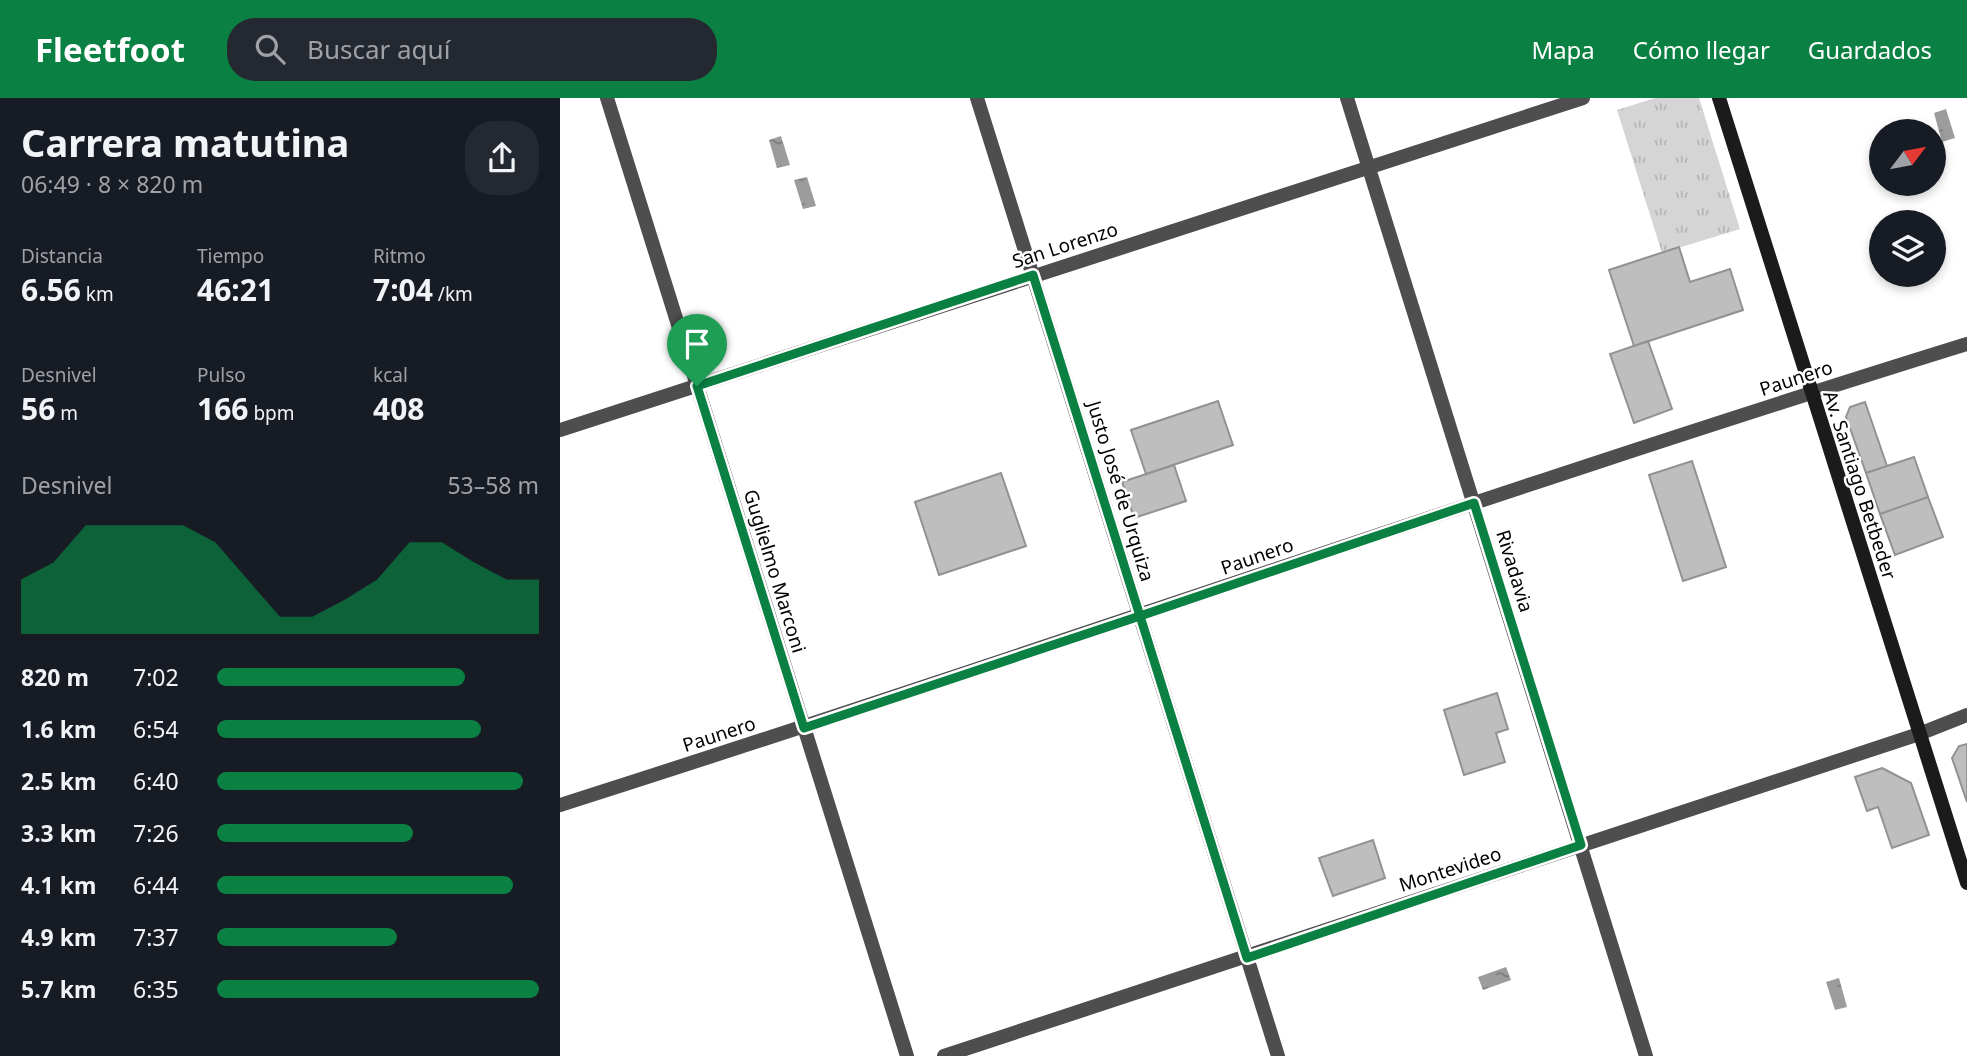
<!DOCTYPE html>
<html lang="es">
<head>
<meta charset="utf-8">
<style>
  body { margin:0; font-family:"Noto Sans",sans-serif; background:#242831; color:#f1f3f6; height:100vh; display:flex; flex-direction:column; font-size:26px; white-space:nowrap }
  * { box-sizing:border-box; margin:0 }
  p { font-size:23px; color:#9ea1a6 }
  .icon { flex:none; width:38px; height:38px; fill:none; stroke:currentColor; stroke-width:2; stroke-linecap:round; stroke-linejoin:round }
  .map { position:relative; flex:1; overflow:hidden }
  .drawer { display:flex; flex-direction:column; background:#171b24; width:560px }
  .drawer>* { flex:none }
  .needle { width:46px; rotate:58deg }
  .fabs { position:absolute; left:1309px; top:21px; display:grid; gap:14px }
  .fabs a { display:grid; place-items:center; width:77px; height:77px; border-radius:50%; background:#171b24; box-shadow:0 4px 10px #0003; font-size:35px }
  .pin { position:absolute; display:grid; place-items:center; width:60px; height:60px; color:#fff; margin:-72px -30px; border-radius:50% 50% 50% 0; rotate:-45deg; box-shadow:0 0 7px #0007 }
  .pin .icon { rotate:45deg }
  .round { display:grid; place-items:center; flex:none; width:74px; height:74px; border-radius:28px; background:#242831 }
  .overview { display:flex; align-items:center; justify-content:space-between; height:119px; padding:0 21px }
  h1 { font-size:38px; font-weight:700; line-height:52px }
  .figures { display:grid; grid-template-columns:repeat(3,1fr); gap:10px; height:119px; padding:7px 21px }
  .figures div { display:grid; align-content:center }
  .figures b { font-size:30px; font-weight:700 }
  .figures small { font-size:19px; font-weight:400 }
  .figures p { font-size:19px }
  .chart { height:196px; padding:14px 21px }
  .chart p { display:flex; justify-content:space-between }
  .chart svg { width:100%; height:126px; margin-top:7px; fill:#0b8043; opacity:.7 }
  ul { padding:0 21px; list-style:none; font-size:23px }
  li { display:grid; grid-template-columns:112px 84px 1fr; align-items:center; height:52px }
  li i { height:18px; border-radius:9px; background:#0b8043 }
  header { display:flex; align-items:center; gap:42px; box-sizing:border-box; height:98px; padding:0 35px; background:#0b8043; color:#fff }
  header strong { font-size:33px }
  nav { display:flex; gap:38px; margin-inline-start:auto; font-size:24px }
  .search { width:490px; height:63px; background:#242831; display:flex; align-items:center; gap:18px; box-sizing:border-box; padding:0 24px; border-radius:28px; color:#9ea1a6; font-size:26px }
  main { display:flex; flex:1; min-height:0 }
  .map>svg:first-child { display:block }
</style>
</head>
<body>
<header>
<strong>Fleetfoot</strong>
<div class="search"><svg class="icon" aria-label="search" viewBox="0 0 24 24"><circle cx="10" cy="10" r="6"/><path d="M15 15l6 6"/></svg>Buscar aquí</div>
<nav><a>Mapa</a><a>Cómo llegar</a><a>Guardados</a></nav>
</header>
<main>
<section class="drawer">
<div class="overview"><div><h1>Carrera matutina</h1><p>06:49 · 8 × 820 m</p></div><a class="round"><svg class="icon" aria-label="share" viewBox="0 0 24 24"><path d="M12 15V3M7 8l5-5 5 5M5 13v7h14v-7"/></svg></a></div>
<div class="figures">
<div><p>Distancia</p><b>6.56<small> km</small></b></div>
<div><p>Tiempo</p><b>46:21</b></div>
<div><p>Ritmo</p><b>7:04<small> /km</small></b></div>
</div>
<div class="figures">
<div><p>Desnivel</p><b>56<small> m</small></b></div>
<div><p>Pulso</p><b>166<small> bpm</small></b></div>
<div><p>kcal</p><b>408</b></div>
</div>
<div class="chart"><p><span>Desnivel</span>53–58 m</p>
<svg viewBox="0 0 160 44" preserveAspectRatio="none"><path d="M0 44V25L10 19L20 6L30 6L40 6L50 6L60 12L70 25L80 38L90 38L100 32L110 25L120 12L130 12L140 19L150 25L160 25V44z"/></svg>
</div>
<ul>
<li><b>820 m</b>7:02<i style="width:77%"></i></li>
<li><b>1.6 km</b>6:54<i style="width:82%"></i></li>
<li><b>2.5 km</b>6:40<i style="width:95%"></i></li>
<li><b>3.3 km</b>7:26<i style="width:61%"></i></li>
<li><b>4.1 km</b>6:44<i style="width:92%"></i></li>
<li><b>4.9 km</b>7:37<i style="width:56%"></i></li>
<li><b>5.7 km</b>6:35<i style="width:100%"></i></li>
</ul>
</section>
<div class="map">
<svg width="1407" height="958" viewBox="0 0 1407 958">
  <defs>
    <pattern id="park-tufts" width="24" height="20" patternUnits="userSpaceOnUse" patternTransform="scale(1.75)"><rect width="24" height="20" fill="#d5d5d5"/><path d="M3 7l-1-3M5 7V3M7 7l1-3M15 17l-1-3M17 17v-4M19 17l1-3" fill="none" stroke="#b5b5b5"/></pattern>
    <pattern id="water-ripples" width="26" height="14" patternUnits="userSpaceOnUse" patternTransform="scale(1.75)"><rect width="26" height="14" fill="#9c9c9c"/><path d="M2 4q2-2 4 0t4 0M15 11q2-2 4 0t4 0" fill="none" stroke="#7d7d7d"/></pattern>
  </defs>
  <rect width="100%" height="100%" fill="#fff"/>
  <path fill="url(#park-tufts)" d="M1095 0H1139L1180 131 1102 155 1057 12Z"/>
  <path fill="url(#water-ripples)" d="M1386 11 1395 40 1382 44 1374 15Z
    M221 38 230 67 217 70 209 42Z
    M247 79 256 108 243 111 234 82Z
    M946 869 951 882 923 892 918 879Z
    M1279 880 1287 909 1275 912 1266 884Z"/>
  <path fill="#bebebe" stroke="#929292" stroke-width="2" d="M1119 149 1130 184 1170 171 1183 212 1074 248 1049 172Z
    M1088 243 1112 311 1074 325 1050 256Z
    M658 303 673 347 586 376 571 332Z
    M1305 304 1327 368 1306 375 1286 319 1290 309Z
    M1354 359 1368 399 1320 416 1306 375Z
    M1132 363 1166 469 1123 483 1089 377Z
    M614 367 626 403 574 420 562 384Z
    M441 375 466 448 379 477 355 404Z
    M1368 399 1383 439 1335 457 1320 416Z
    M937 595 948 631 936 635 945 664 904 677 884 612Z
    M1407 646V704L1392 660 1399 648Z
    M1322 670 1351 685 1369 737 1332 750 1318 709 1307 713 1295 679Z
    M813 742 825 780 773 798 759 760Z"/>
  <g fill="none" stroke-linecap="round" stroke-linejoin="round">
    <path stroke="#4e4e4e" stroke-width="14" d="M47 0 347 958
      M417 0 718 958
      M787 0 1086 958
      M0 332 1023 0
      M0 707C470 558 936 392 1407 246
      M384 958 1359 636 1407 617"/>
    <path stroke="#1b1b1b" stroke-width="14" d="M1159 0 1407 785"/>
  </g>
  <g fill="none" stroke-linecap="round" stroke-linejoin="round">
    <g stroke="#fff" stroke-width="14">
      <path id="route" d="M137 288 244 630 580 518 687 860 1021 747 914 405 580 518 473 177 137 288"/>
    </g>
    <use href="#route" stroke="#0b8043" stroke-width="9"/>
  </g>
  <g text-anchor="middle" stroke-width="5" stroke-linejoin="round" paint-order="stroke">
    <g font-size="19" fill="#000" stroke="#fff">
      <text transform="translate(505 147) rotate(-18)" y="7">San Lorenzo</text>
      <text transform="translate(1236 280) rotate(-18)" y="7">Paunero</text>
      <text transform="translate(1300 387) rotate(72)" y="7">Av. Santiago Betbeder</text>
      <text transform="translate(561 393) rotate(73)" y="7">Justo José de Urquiza</text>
      <text transform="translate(697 458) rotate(-19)" y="7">Paunero</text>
      <text transform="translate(215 473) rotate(73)" y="7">Guglielmo Marconi</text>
      <text transform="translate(955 473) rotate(73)" y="7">Rivadavia</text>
      <text transform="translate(159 636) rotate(-18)" y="7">Paunero</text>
      <text transform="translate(890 771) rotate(-18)" y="7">Montevideo</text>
    </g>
  </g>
</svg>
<div class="fabs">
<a><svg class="needle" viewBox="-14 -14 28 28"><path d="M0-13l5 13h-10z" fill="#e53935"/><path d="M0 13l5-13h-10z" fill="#9ea1a6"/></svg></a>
<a><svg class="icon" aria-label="layers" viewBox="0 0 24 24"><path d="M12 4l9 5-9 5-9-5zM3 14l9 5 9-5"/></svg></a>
</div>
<div class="pin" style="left:137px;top:288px;background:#1e9e55"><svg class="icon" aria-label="arrive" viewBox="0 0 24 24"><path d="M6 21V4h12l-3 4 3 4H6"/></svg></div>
</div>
</main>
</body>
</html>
